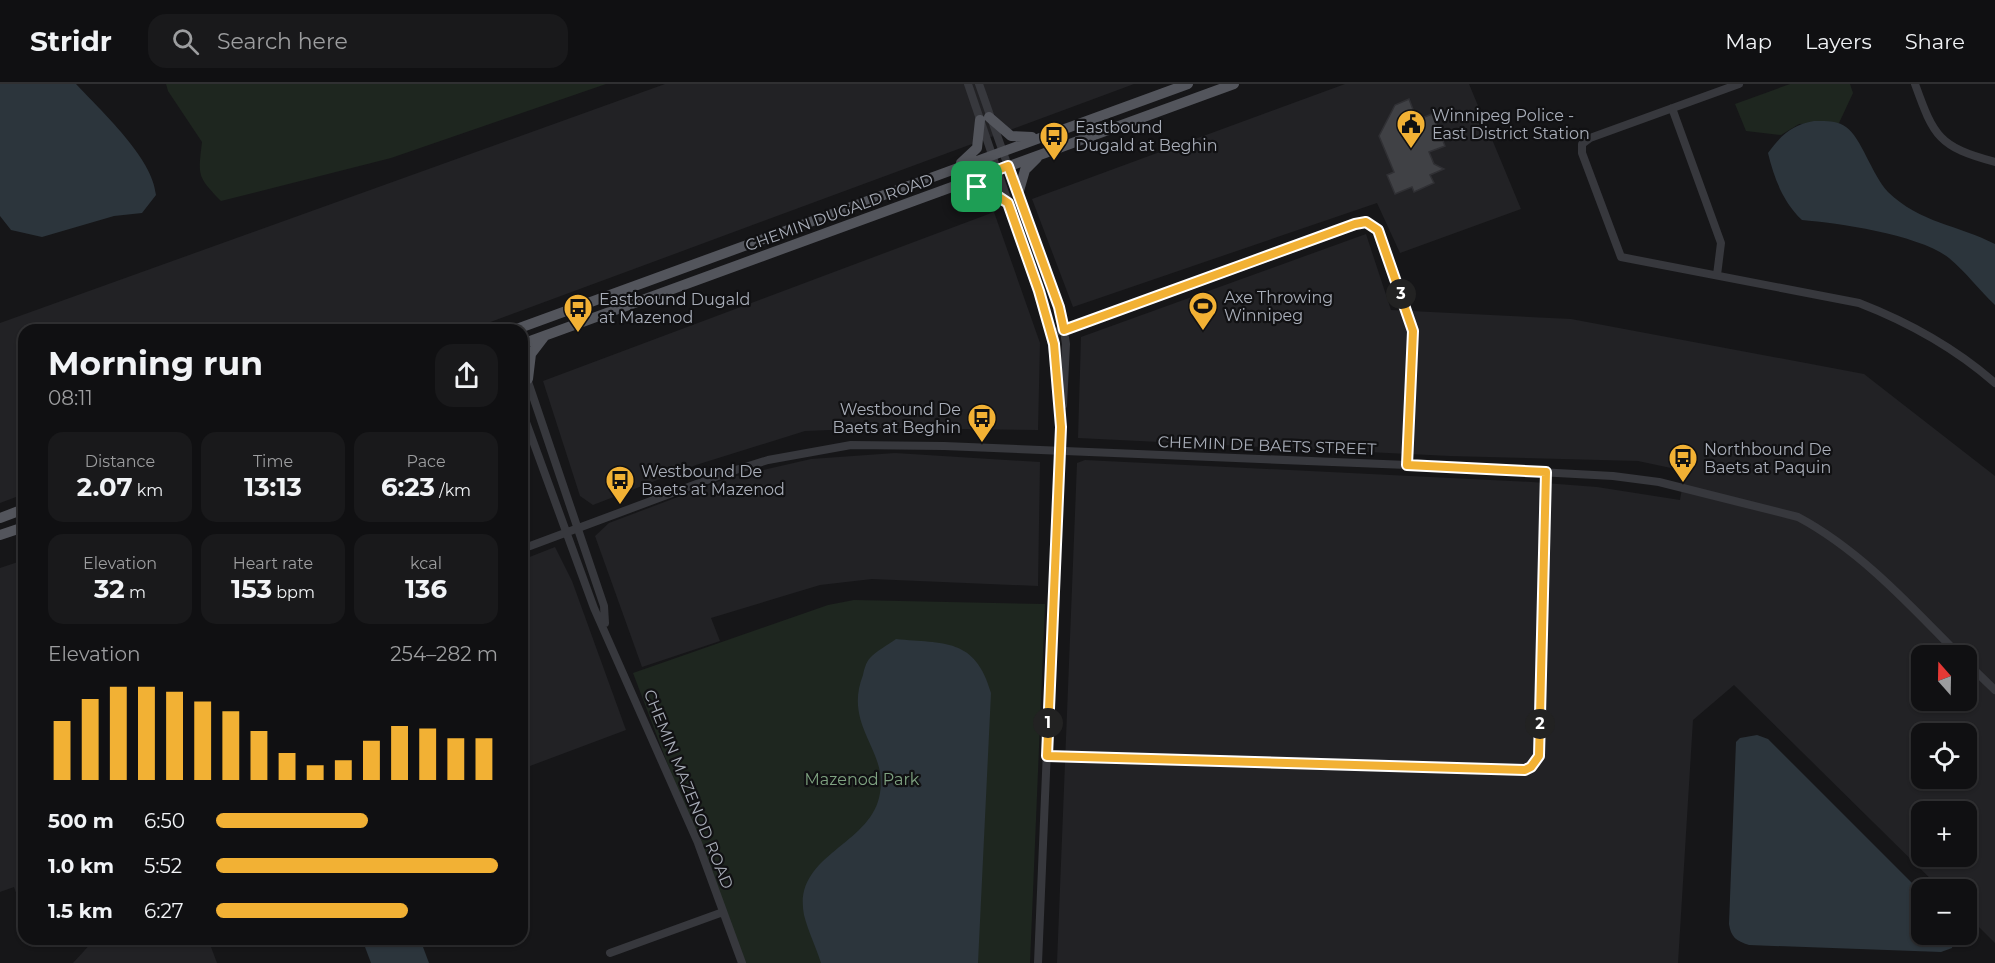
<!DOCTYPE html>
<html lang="en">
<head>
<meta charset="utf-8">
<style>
  body { margin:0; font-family:Montserrat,sans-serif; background:#19191b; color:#f1f3f6; height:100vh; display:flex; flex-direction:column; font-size:22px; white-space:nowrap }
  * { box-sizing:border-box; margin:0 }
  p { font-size:20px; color:#9c9d9f }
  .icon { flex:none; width:33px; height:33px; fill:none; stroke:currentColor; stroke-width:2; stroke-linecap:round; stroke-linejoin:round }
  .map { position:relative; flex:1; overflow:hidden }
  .sheet { position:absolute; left:18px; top:240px; width:510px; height:621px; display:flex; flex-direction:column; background:#101012; border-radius:18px; box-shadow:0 2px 4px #0004,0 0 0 2px #303032 }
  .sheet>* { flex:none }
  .needle { width:39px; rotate:340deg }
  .tools { position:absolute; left:1911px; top:561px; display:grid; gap:12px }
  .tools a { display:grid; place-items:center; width:66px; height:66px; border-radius:12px; background:#101012; box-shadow:0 2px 4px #0004,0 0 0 2px #303032; font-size:30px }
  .pin { position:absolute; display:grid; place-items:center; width:51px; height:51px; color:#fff; margin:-26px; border-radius:12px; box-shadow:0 3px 9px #0006 }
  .km { position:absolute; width:30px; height:30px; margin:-15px; border-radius:50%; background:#222; color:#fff; font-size:16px; line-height:30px; text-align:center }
  .round { display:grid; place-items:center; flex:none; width:63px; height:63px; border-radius:18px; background:#19191b }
  .overview { display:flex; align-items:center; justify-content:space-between; height:102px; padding:0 30px }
  h1 { font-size:33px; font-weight:700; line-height:45px }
  .metrics { display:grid; grid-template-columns:repeat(3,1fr); gap:9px; height:102px; padding:6px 30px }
  .metrics div { display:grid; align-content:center; border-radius:15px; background:#19191b; text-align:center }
  .metrics b { font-size:26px; font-weight:700 }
  .metrics small { font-size:16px; font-weight:400 }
  .metrics p { font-size:16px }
  .chart { height:168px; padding:12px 30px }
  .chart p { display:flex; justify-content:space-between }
  .chart svg { width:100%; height:108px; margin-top:6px; stroke:#f2b134; stroke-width:6 }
  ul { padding:0 30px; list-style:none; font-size:20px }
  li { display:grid; grid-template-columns:96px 72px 1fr; align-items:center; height:45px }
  li i { height:15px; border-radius:8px; background:#f2b134 }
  header { display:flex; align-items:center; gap:36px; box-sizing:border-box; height:84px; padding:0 30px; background:#101012; border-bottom:2px solid #303032 }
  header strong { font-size:28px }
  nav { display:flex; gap:33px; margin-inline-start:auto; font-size:21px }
  .search { width:420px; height:54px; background:#19191b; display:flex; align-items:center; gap:15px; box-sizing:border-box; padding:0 21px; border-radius:18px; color:#9c9d9f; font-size:22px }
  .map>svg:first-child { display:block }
</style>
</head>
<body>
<header>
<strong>Stridr</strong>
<div class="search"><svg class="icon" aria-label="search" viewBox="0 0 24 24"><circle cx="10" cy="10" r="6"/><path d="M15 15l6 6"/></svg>Search here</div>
<nav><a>Map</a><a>Layers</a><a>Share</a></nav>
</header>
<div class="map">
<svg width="1995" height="879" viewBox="0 0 1995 879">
  <rect width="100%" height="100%" fill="#161618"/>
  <path fill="#222225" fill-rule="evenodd" d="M665 0H1134L469 246H24V410L0 419V239Z
    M1345 0H1469L1521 125 1400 169 1377 119 1073 223 1032 115Z
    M994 128 1040 259 1038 346 881 344 805 347 696 381 593 421 580 412 543 297Z
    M1366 150 1391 226 1571 235 1864 290 1995 392V859L1967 831 1966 806 1941 805 1734 601 1693 636 1678 879H1057L1077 379 1085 376 1532 398 1597 403 1680 416 1685 387 1638 377 1450 372 1078 354 1081 253ZM1922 572H1966V616H1922ZM1922 650H1966V694H1922ZM1922 728H1966V772H1922Z
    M895 369 1040 378 1038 502 872 495 820 501 711 534 720 557 642 583 595 452 609 439 728 394 811 375Z
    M555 463 572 497 626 646 522 685V476Z
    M24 476V831L14 803 0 808V484Z
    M95 855H208L217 879H73Z"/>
  <path fill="#1e261f" d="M166 0H606L391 74 221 117C197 92 198 92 202 58L168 7Z
    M1790 0H1850L1853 9 1839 39 1799 40 1781 51 1746 47 1735 20Z
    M854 516 1045 520 1030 879H743L633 589 828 521Z"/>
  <path fill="#2c353c" d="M0 0H76C101 27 153 74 156 111L142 129 114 132 42 153 11 146 0 132Z
    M1814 37C1824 37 1837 36 1846 43 1861 53 1872 91 1888 108 1920 139 1958 141 1995 160V221C1979 206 1966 188 1949 174 1920 151 1839 139 1802 136 1783 118 1774 94 1768 69 1781 51 1792 41 1814 37Z
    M896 555C944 560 975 553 991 609L978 879H821C816 863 808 847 804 831 792 770 872 762 880 709 888 666 843 642 863 591 864 586 866 578 870 574 876 567 888 561 896 555Z
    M1757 651 1768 655 1921 808 1922 850 1954 851 1952 864 1941 868 1749 861C1736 857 1731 853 1729 840L1736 658 1740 654Z
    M362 855H420L429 879H371Z"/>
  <path fill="#404145" stroke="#303034" stroke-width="1.5" d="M1409 15 1417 36 1432 30 1445 62 1429 68 1434 80 1444 85 1430 91 1434 99 1414 108 1412 103 1395 110 1387 91 1394 88 1379 52 1395 21Z"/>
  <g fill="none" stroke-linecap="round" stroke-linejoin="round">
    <path stroke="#37383d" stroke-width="8" d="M968 0 1049 238 1061 333 1038 879
      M979 0 1062 235 1066 260 1063 321
      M1739 0 1590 54 1582 60V69L1621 173 1859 219C1908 238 1955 264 1995 299
      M1915 0C1934 53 1939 63 1995 78
      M1672 24 1721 159 1717 191
      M1051 249 1076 243 1366 138 1378 146 1413 247 1407 381
      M522 280 604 522 605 539
      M522 327 594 524 698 759 742 879
      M522 465 726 389 768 376 851 361 944 362 1407 381 1613 392 1659 398 1798 433C1860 466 1911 522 1960 572
      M1966 578 1995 606
      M1047 672 1525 686 1531 683 1539 672 1546 388
      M610 869 723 828"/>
    <path stroke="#53555c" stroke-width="10" d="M989 33 1011 52 1032 53
      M961 79 977 64 980 36
      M964 99 990 107 1008 119
      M1018 110 1025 86 1037 74
      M514 246 1188 0
      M522 260 1234 0
      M528 295 531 270 544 253
      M0 434 24 425
      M0 451 24 443"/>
  </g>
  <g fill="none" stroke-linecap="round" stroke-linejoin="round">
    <g stroke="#fff" stroke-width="12">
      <path id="route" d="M1008 82 1059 223 1064 246 1355 140 1366 138 1378 146 1413 247 1407 381 1546 388 1539 672 1531 683 1525 686 1047 672 1061 343 1054 260 1039 207 1008 119 990 107 963 99Z"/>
    </g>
    <use href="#route" stroke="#f2b134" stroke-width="8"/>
  </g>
  <defs>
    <g id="civic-pin" transform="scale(1.5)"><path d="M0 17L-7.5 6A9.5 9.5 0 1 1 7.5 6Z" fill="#f2b134" stroke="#111113"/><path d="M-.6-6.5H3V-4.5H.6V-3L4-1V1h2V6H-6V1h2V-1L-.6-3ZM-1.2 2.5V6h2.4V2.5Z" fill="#111"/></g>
    <g id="bus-pin" transform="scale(1.5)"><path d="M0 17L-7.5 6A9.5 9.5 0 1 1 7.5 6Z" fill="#f2b134" stroke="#111113"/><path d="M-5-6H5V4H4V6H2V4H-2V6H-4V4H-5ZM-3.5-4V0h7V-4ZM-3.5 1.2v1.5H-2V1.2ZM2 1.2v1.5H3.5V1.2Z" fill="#111"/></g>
    <g id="stadium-pin" transform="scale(1.5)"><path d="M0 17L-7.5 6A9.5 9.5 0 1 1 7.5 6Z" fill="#f2b134" stroke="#111113"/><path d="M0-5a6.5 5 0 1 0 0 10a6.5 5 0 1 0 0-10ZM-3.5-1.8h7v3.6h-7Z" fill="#111"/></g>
  </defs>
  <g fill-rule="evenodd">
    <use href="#civic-pin" x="1411" y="40"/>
    <use href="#bus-pin" x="1054" y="52"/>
    <use href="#stadium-pin" x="1203" y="222"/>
    <use href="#bus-pin" x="578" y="224"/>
    <use href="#bus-pin" x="982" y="334"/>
    <use href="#bus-pin" x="1683" y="374"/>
    <use href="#bus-pin" x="620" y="396"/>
  </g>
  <g text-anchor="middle" stroke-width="4.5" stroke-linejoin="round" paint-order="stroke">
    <g font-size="16" fill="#a8adb8" stroke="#111113" text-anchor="start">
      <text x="1432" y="37">Winnipeg Police -<tspan x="1432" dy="18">East District Station</tspan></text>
      <text x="1075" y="49">Eastbound<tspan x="1075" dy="18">Dugald at Beghin</tspan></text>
      <text x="1224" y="219">Axe Throwing<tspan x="1224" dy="18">Winnipeg</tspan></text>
      <text x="599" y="221">Eastbound Dugald<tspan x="599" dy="18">at Mazenod</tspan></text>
      <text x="961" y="331" text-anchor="end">Westbound De<tspan x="961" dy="18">Baets at Beghin</tspan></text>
      <text x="1704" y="371">Northbound De<tspan x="1704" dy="18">Baets at Paquin</tspan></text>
      <text x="641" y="393">Westbound De<tspan x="641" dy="18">Baets at Mazenod</tspan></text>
    </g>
    <g font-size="16" fill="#a8adb8" stroke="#111113">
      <text transform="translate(839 128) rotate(-20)" y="6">CHEMIN DUGALD ROAD</text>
      <text transform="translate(1267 361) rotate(2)" y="6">CHEMIN DE BAETS STREET</text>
      <text transform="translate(689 705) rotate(68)" y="6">CHEMIN MAZENOD ROAD</text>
    </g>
    <g font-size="16" fill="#7fa381" stroke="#111113">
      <text x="862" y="701">Mazenod Park</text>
    </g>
  </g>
</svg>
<div class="tools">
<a><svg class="needle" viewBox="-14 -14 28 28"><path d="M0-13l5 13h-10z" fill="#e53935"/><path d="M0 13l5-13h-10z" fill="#9c9d9f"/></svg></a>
<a><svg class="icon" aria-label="locate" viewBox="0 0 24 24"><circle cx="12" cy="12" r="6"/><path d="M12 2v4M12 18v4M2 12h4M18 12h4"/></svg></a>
<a>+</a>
<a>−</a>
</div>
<div class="pin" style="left:977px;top:103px;background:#1e9e55"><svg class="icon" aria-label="arrive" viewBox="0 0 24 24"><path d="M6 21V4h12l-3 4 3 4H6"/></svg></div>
<b class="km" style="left:1048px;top:639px">1</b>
<b class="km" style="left:1540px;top:640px">2</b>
<b class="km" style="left:1401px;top:210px">3</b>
<section class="sheet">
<div class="overview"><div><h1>Morning run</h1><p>08:11</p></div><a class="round"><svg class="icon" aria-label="share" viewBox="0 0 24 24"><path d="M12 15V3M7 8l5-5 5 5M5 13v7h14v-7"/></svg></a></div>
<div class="metrics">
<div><p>Distance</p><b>2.07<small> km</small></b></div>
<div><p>Time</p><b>13:13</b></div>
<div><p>Pace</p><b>6:23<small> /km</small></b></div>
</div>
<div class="metrics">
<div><p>Elevation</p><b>32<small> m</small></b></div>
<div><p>Heart rate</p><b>153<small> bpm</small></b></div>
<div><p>kcal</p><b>136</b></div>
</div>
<div class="chart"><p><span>Elevation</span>254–282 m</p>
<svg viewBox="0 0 160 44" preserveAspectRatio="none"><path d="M5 44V20M15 44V11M25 44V6M35 44V6M45 44V8M55 44V12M65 44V16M75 44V24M85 44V33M95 44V38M105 44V36M115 44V28M125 44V22M135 44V23M145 44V27M155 44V27"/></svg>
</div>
<ul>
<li><b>500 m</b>6:50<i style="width:54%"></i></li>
<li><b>1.0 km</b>5:52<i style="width:100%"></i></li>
<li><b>1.5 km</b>6:27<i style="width:68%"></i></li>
</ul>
</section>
</div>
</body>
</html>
